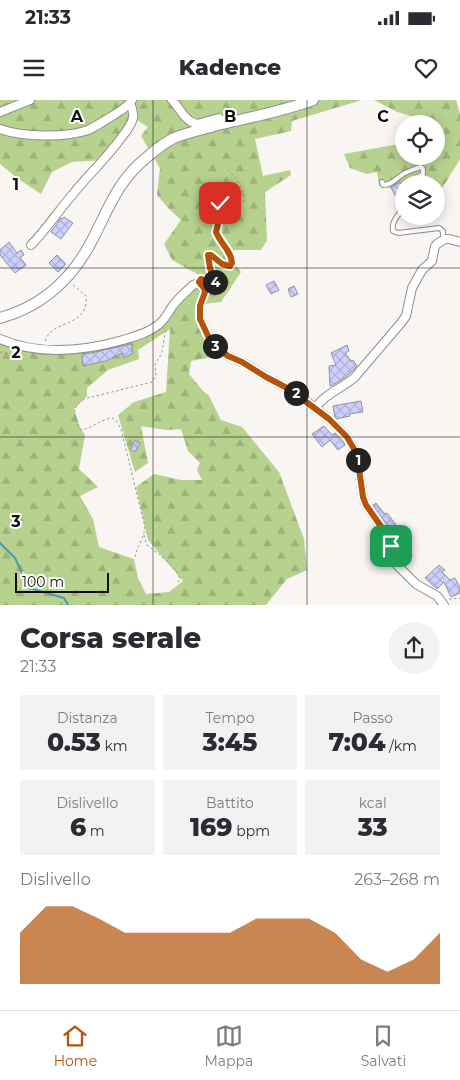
<!DOCTYPE html>
<html lang="it">
<head>
<meta charset="utf-8">
<style>
  body { margin:0; font-family:Montserrat,sans-serif; background:#f2f2f3; color:#2b2b33; height:100vh; display:flex; flex-direction:column; font-size:19px; white-space:nowrap }
  * { box-sizing:border-box; margin:0 }
  p { font-size:16px; color:#7c7c81 }
  .icon { flex:none; width:28px; height:28px; fill:none; stroke:currentColor; stroke-width:2; stroke-linecap:round; stroke-linejoin:round }
  .map { position:relative; height:505px; overflow:hidden }
  .drawer { display:flex; flex-direction:column; background:#fff; flex:1 }
  .drawer>* { flex:none }
  .buttons { position:absolute; left:395px; top:15px; display:grid; gap:10px }
  .buttons a { display:grid; place-items:center; width:50px; height:50px; border-radius:50%; background:#fff; box-shadow:0 2px 12px #0003; font-size:25px }
  .scale { position:absolute; left:15px; bottom:12px; width:94px; box-sizing:border-box; padding-left:5px; border:2px solid #100f0e; border-top:0; font-size:14px; line-height:18px; white-space:nowrap; color:#100f0e; -webkit-text-stroke:4px #fff; paint-order:stroke }
  .pin { position:absolute; display:grid; place-items:center; width:42px; height:42px; color:#fff; margin:-21px; border-radius:10px; box-shadow:0 2px 8px #0006 }
  .km { position:absolute; width:25px; height:25px; margin:-12px; border-radius:50%; background:#222; color:#fff; font-size:14px; line-height:25px; text-align:center }
  .round { display:grid; place-items:center; flex:none; width:52px; height:52px; border-radius:26px; background:#f2f2f3 }
  .headline { display:flex; align-items:center; justify-content:space-between; height:85px; padding:0 20px }
  h1 { font-size:28px; font-weight:800; line-height:38px }
  .metrics { display:grid; grid-template-columns:repeat(3,1fr); gap:8px; height:85px; padding:5px 20px }
  .metrics div { display:grid; align-content:center; border-radius:0px; background:#f2f2f3; text-align:center }
  .metrics b { font-size:25px; font-weight:800 }
  .metrics small { font-size:14px; font-weight:400 }
  .metrics p { font-size:14px }
  .chart { height:140px; padding:10px 20px }
  .chart p { display:flex; justify-content:space-between }
  .chart svg { width:100%; height:90px; margin-top:5px; fill:#b45309; opacity:.7 }
  .status { display:flex; justify-content:space-between; align-items:center; height:35px; padding:0 25px; background:#fff; direction:ltr }
  .status svg { height:14px; fill:currentColor }
  header { display:flex; justify-content:space-between; align-items:center; height:65px; padding:0 20px; background:#fff; font-size:22px; font-weight:800 }
  .tab-bar { display:flex; justify-content:space-around; align-items:center; height:70px; border-top:1px solid #e1e1e2; background:#fff; font-size:14px; color:#7c7c81 }
  .tab-bar a { display:grid; justify-items:center; gap:2px }
  .tab-bar .current { color:#b45309 }
  .map>svg:first-child { display:block }
</style>
</head>
<body>
<div class="status"><b>21:33</b><svg viewBox="0 0 49 12"><path d="M0 12V9h3v3zM5 12V6h3v6zM10 12V3h3v9zM15 12V0h3v12zM26 1h20v11H26zM47 4h2v5h-2z"/></svg></div>
<header><svg class="icon" aria-label="menu" viewBox="0 0 24 24"><path d="M4 6h16M4 12h16M4 18h16"/></svg>Kadence<svg class="icon" aria-label="heart" viewBox="0 0 24 24"><path d="M12 20l-8-8c-3-5 5-10 8-4 3-6 11-1 8 4z"/></svg></header>
<div class="map">
<svg width="460" height="505" viewBox="0 0 460 505">
  <defs>
    <pattern id="forest-firs" width="22" height="20" patternUnits="userSpaceOnUse" patternTransform="scale(1.25)"><rect width="22" height="20" fill="#b7d18e"/><path d="M5 1l3.5 6h-7zM16 11l3.5 6h-7z" fill="#9cb279"/></pattern>
    <pattern id="building-cross-hatch" width="8" height="8" patternUnits="userSpaceOnUse" patternTransform="scale(1.25)"><rect width="8" height="8" fill="#cdcfff"/><path d="M0 0l8 8M0 8l8-8" fill="none" stroke="#afb1d9"/></pattern>
  </defs>
  <rect width="100%" height="100%" fill="#f8f5f3"/>
  <path fill="url(#forest-firs)" fill-rule="evenodd" d="M0 0H362L292 21 291 31 255 39 263 76 290 70 291 75 265 92 267 140 261 150H234L232 161 241 172 221 202 203 204V222L222 255 191 261 189 274 203 291 209 296 221 320 242 327 279 372 304 439 307 470 287 479 266 505H0V235L20 243 61 247 102 243 138 234 159 221 180 194 199 175 172 160 164 144 181 120 169 109 157 95 160 68 141 36 148 27 137 20 105 60 72 62 52 72 41 94 17 78 0 64ZM170 229 166 292 134 302 118 315 135 372 148 363 141 326 166 330 181 329 188 351 200 363 197 370 202 380H181L154 374 136 387 148 440 183 481 169 492 146 494 138 478 134 459 99 447 93 419 80 396 98 387 79 369 85 335 80 327 74 309 87 296V288L108 270 139 259 138 250Z
    M374 0H456L460 14V59L443 87H436V84H404V114L397 104 401 99 390 88 379 86 377 72 367 74 350 68 344 54 404 43V56H436V24H421L419 18 397 12Z"/>
  <g fill="none" stroke-linecap="round" stroke-linejoin="round">
    <path stroke="#4c99ae" stroke-width="2" d="M0 443 15 458 29 488 64 498 68 505"/>
  </g>
  <path fill="url(#building-cross-hatch)" stroke="#939396" d="M400 82 404 89V95L397 99 391 87Z
    M64 117 73 123 61 139 51 132 61 118 62 119Z
    M9 142 17 153 21 150 24 155 20 157 26 165 15 173 0 155V150Z
    M57 155 66 164 58 172 49 163Z
    M274 181 279 190 271 194 266 185Z
    M294 186 298 194 291 197 288 189Z
    M131 244 133 253 124 258 122 253 106 261 83 266 82 254 91 253Z
    M347 245 349 251 345 253 351 261 353 260 357 266 346 277 333 285 330 286 329 266 336 265 331 253Z
    M361 301 363 312 349 314 350 316 336 319 335 317 333 306Z
    M324 326 332 335 335 333 343 340 345 345 338 350 330 340 322 347 312 334Z
    M135 340 140 343 135 352 130 349Z
    M376 403 385 414 387 413 396 425 390 429 373 405Z
    M439 465 445 470 442 472 450 480 455 478 460 488V493L451 497 444 482 437 489 425 478Z"/>
  <g fill="none" stroke-linecap="round" stroke-linejoin="round">
    <g stroke="#908d8c" stroke-width="6">
      <path id="service" d="M382 82 383 85C393 85 397 77 405 73 410 71 416 68 421 67L423 69V74L409 82 408 84
        M404 108C398 115 391 122 393 131L398 133 439 128 443 131V140"/>
    </g>
    <g stroke="#908d8c" stroke-width="10">
      <path id="minor" d="M172 0C180 8 185 22 197 24L219 18 225 24
        M0 12 30 0
        M0 29C22 37 66 38 88 30 97 26 105 20 114 15 121 10 128 7 132 0
        M31 145C47 129 58 111 73 94 88 75 107 58 121 38 126 32 131 26 133 18 134 13 132 8 130 3
        M0 239C39 256 84 251 123 240 136 236 148 233 158 225 165 220 167 214 172 207 177 199 186 192 193 185L196 184 202 185 205 192 200 206V219L208 236 215 246 228 256 246 264 266 277 289 289 297 294 329 319 347 337 354 349 358 362 363 397 366 405 387 435 397 465 416 484 437 496 444 505
        M315 309C323 295 342 288 354 278L401 223 406 216 412 188 422 170 432 161 435 146 437 144 445 139H449L460 142"/>
    </g>
    <g stroke="#908d8c" stroke-width="12">
      <path id="secondary" d="M0 218C40 207 69 182 89 146 107 114 115 83 146 58 154 51 164 43 174 38 186 33 200 30 214 26 246 18 281 12 313 0"/>
    </g>
    <path stroke="#999795" stroke-width="1" stroke-dasharray="2.5 2.5" stroke-linecap="butt" d="M208 181 216 185 210 168 208 155H211L222 164 230 166 232 163C230 150 220 143 215 132 217 128 219 123 219 119 220 110 217 105 224 98H232L244 101C245 89 235 76 227 69
      M45 241C52 219 89 228 86 196L71 183
      M0 252 14 255 20 253
      M144 435 146 443 147 445C157 453 178 467 180 480L176 483
      M135 457C137 446 144 439 145 427L121 329 116 320 112 318C101 319 93 328 81 330 74 323 71 310 80 302 83 299 88 298 92 297L152 282 156 276 155 263 161 255 162 251 166 229
      M449 499 460 498"/>
    <use href="#service" stroke="#fff" stroke-width="4"/>
    <use href="#minor" stroke="#fff" stroke-width="8"/>
    <use href="#secondary" stroke="#fff" stroke-width="10"/>
  </g>
  <g fill="none" stroke-linecap="round" stroke-linejoin="round">
    <g stroke="#fff" stroke-width="10">
      <path id="route" d="M220 103C218 114 220 120 216 132 220 143 231 150 232 163L230 166 222 164 211 155H208L210 168 216 185C210 184 207 180 201 179L199 182 204 188 205 192 200 206V219L208 236 215 246 228 256 242 262 266 277 289 289 329 319 347 337 354 349 358 362 363 397 366 405 387 435 391 446"/>
    </g>
    <use href="#route" stroke="#b45309" stroke-width="6"/>
  </g>
  <path fill="none" stroke="#100f0e" stroke-width="1" stroke-opacity="0.55" d="M153 0V505M307 0V505M0 168H460M0 337H460"/>
  <g font-size="16" text-anchor="middle" font-weight="bold" fill="#100f0e" stroke="#fff" stroke-width="4" stroke-linejoin="round" paint-order="stroke">
    <text x="77" y="22">A</text>
    <text x="230" y="22">B</text>
    <text x="383" y="22">C</text>
    <text x="16" y="90">1</text>
    <text x="16" y="258">2</text>
    <text x="16" y="427">3</text>
  </g>
</svg>
<div class="buttons">
<a><svg class="icon" aria-label="locate" viewBox="0 0 24 24"><circle cx="12" cy="12" r="6"/><path d="M12 2v4M12 18v4M2 12h4M18 12h4"/></svg></a>
<a><svg class="icon" aria-label="layers" viewBox="0 0 24 24"><path d="M12 4l9 5-9 5-9-5zM3 14l9 5 9-5"/></svg></a>
</div>
<div class="scale">100 m</div>
<div class="pin" style="left:391px;top:446px;background:#1e9e55"><svg class="icon" aria-label="arrive" viewBox="0 0 24 24"><path d="M6 21V4h12l-3 4 3 4H6"/></svg></div>
<div class="pin" style="left:220px;top:103px;background:#d93025"><svg class="icon" aria-label="check" viewBox="0 0 24 24"><path d="M5 12l5 5 9-10"/></svg></div>
<b class="km" style="left:358px;top:360px">1</b>
<b class="km" style="left:296px;top:293px">2</b>
<b class="km" style="left:215px;top:246px">3</b>
<b class="km" style="left:215px;top:182px">4</b>
</div>
<section class="drawer">
<div class="headline"><div><h1>Corsa serale</h1><p>21:33</p></div><a class="round"><svg class="icon" aria-label="share" viewBox="0 0 24 24"><path d="M12 15V3M7 8l5-5 5 5M5 13v7h14v-7"/></svg></a></div>
<div class="metrics">
<div><p>Distanza</p><b>0.53<small> km</small></b></div>
<div><p>Tempo</p><b>3:45</b></div>
<div><p>Passo</p><b>7:04<small> /km</small></b></div>
</div>
<div class="metrics">
<div><p>Dislivello</p><b>6<small> m</small></b></div>
<div><p>Battito</p><b>169<small> bpm</small></b></div>
<div><p>kcal</p><b>33</b></div>
</div>
<div class="chart"><p><span>Dislivello</span>263–268 m</p>
<svg viewBox="0 0 160 44" preserveAspectRatio="none"><path d="M0 44V19L10 6L20 6L30 12L40 19L50 19L60 19L70 19L80 19L90 12L100 12L110 12L120 19L130 32L140 38L150 32L160 19V44z"/></svg>
</div>
</section>
<nav class="tab-bar">
<a class="current"><svg class="icon" aria-label="home" viewBox="0 0 24 24"><path d="M3 11l9-7 9 7M6 9v11h12V9"/></svg>Home</a>
<a><svg class="icon" aria-label="map" viewBox="0 0 24 24"><path d="M3 6l6-2 6 2 6-2v14l-6 2-6-2-6 2zM9 4v14M15 6v14"/></svg>Mappa</a>
<a><svg class="icon" aria-label="saved" viewBox="0 0 24 24"><path d="M7 4h10v16l-5-4-5 4z"/></svg>Salvati</a>
</nav>
</body>
</html>
